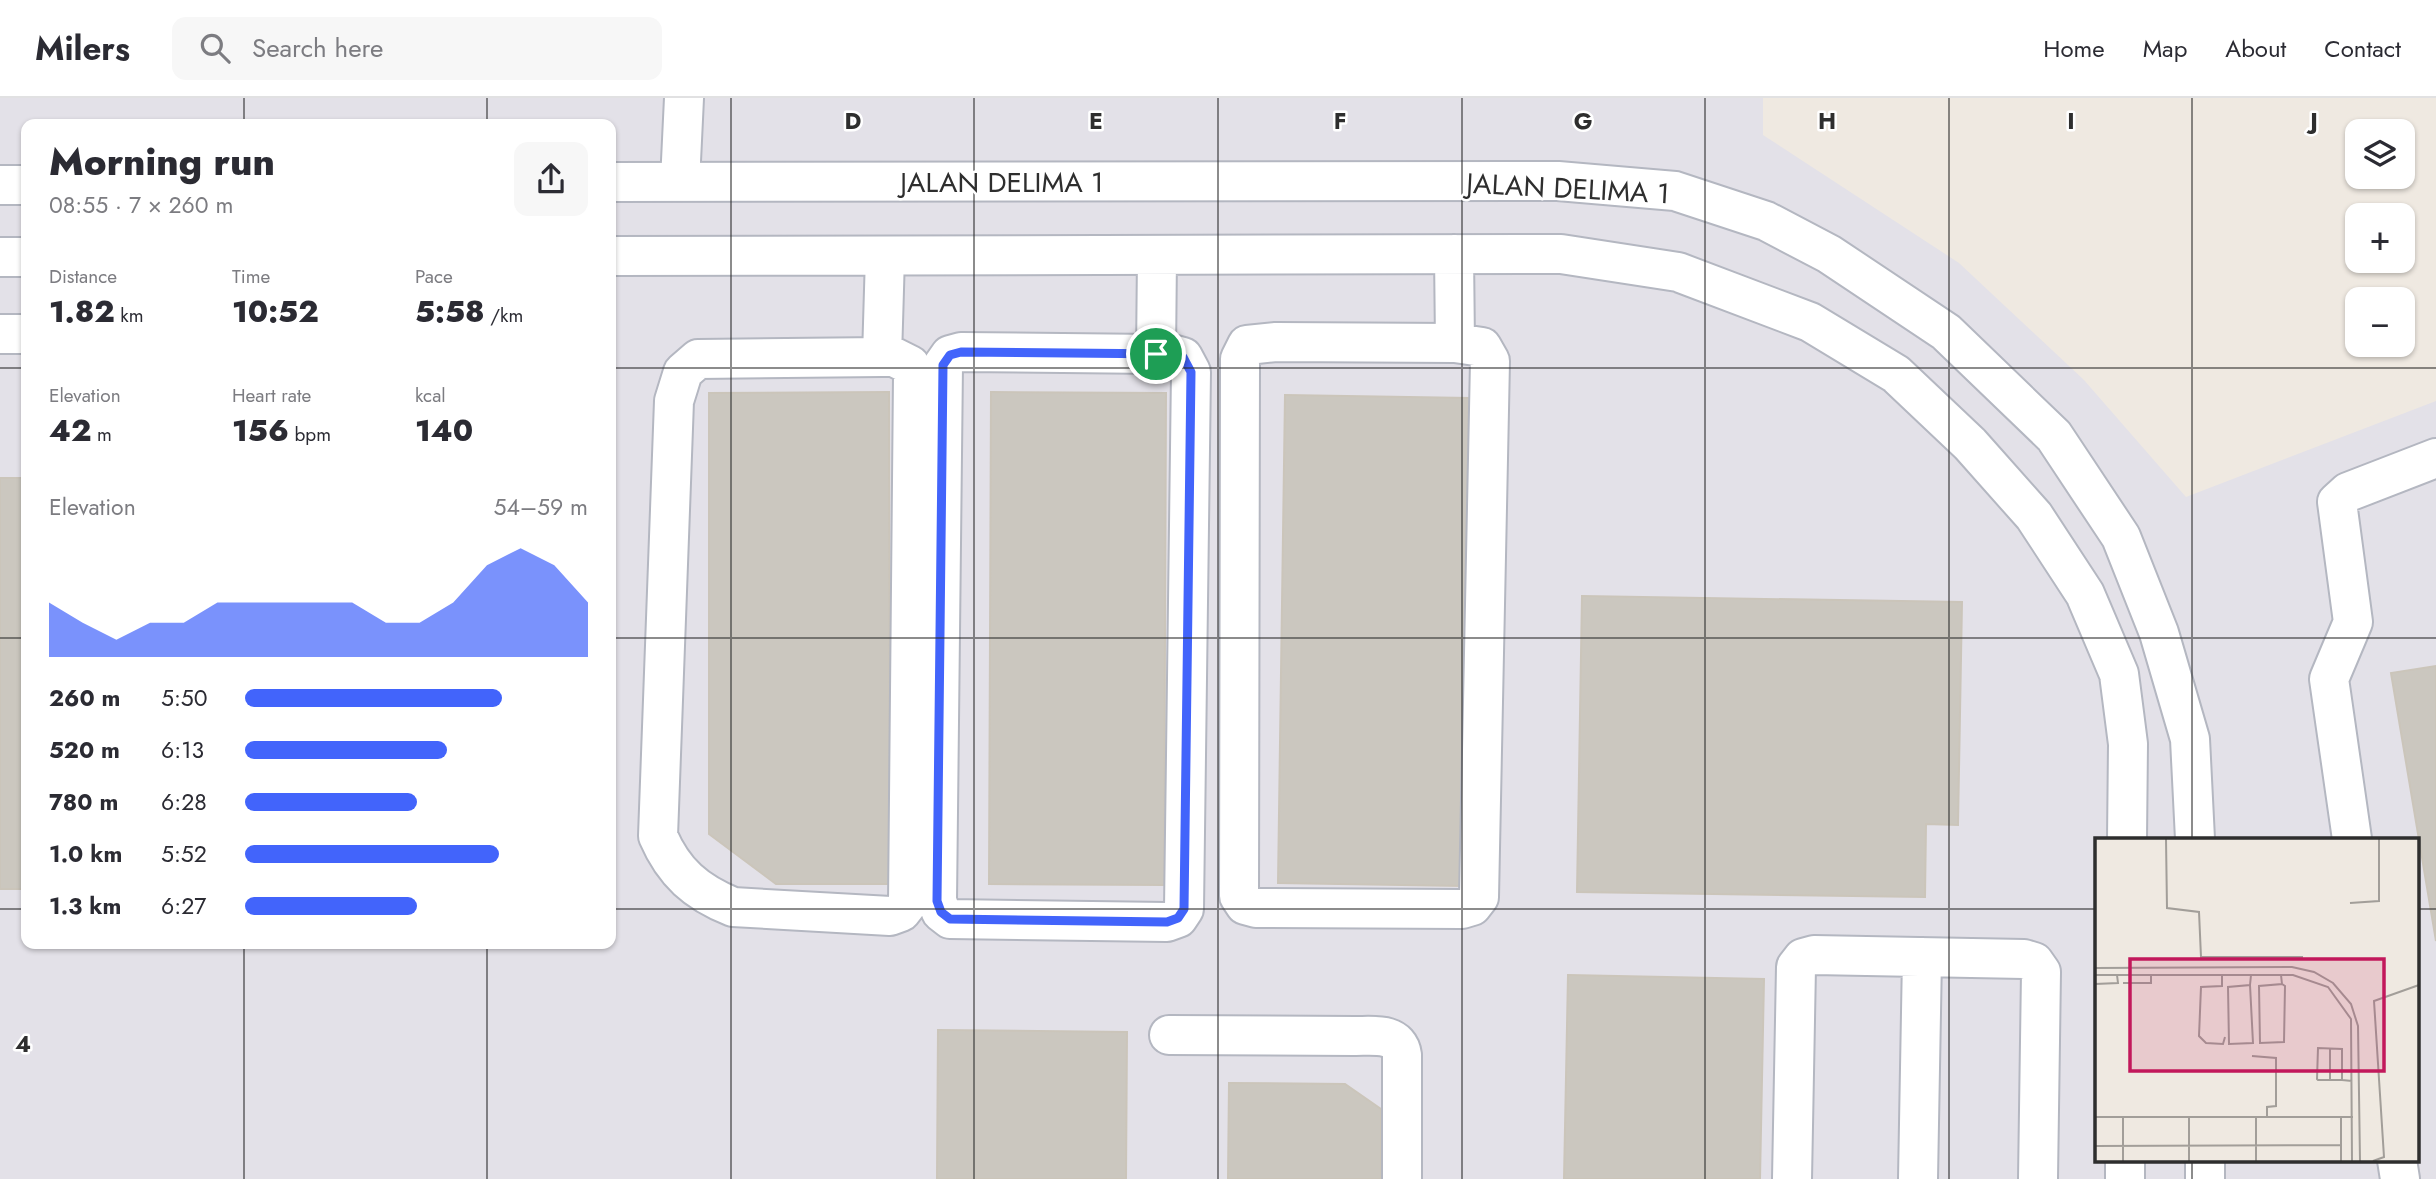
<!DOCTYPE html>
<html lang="en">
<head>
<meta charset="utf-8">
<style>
  body { margin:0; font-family:Jost,sans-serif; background:#f7f7f7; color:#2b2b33; height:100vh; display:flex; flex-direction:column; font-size:26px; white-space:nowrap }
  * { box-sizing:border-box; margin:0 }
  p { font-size:23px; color:#7c7c81 }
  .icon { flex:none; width:38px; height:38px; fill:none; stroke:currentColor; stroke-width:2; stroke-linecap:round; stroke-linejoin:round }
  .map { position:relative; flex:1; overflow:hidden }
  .side { position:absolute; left:21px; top:21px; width:595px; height:830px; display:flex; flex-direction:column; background:#fff; border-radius:14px; box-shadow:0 2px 5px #0004 }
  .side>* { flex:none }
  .controls { position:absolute; left:2345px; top:21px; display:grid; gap:14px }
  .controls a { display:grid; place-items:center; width:70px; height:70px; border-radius:14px; background:#fff; box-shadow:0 2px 5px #0004; font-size:35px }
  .pin { position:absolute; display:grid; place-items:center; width:60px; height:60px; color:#fff; margin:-30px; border:4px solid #fff; border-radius:50%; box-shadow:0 2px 7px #0007 }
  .round { display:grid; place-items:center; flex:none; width:74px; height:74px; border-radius:14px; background:#f7f7f7 }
  .head { display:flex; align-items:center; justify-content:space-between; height:119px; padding:0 28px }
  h1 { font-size:38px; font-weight:800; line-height:52px }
  .stats { display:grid; grid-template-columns:repeat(3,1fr); gap:10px; height:119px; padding:7px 28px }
  .stats div { display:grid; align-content:center }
  .stats b { font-size:30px; font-weight:800 }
  .stats small { font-size:19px; font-weight:400 }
  .stats p { font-size:19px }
  .chart { height:196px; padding:14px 28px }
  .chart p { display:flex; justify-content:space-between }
  .chart svg { width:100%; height:126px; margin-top:7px; fill:#4264fb; opacity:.7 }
  ul { padding:0 28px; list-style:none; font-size:23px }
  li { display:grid; grid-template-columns:112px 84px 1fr; align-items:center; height:52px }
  li i { height:18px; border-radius:9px; background:#4264fb }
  header { display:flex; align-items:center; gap:42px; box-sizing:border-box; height:98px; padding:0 35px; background:#fff; border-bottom:2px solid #e1e1e2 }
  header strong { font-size:33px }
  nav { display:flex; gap:38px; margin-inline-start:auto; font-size:24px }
  .search { width:490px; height:63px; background:#f7f7f7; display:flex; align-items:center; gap:18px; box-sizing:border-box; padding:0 24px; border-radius:14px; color:#7c7c81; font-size:26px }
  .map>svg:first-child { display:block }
</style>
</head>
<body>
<header>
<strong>Milers</strong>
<div class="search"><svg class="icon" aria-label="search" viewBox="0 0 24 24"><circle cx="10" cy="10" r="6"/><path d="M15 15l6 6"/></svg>Search here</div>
<nav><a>Home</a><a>Map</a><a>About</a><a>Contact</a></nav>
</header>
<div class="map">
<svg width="2436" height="1081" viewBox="0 0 2436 1081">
  <rect width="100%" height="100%" fill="#efe9e1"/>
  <path fill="#e3e1e8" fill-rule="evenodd" d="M0 0H1763V37L1959 165 2084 282 2186 399 2436 303V1081H0ZM26 26H611V845H26ZM2096 741H2417V1062H2096Z"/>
  <path fill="#cbc7bf" stroke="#cbc5ba" stroke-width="2" d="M889 294 890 786H776L709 736V295Z
    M991 294 1166 295 1164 787 989 786Z
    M1285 297 1469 300 1462 788 1278 785Z
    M0 380H26V791H0Z
    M1582 498 1962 504 1958 727 1926 726 1925 799 1577 794Z
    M2436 568V843L2391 575Z
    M1568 877 1764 881 1760 1081H1564Z
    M938 932 1127 934 1126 1081H937Z
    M1229 985 1345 986 1381 1011V1081H1228Z"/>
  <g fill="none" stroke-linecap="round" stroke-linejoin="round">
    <g stroke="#b4b7c1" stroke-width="42">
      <path id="minor" d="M611 84 1558 83 1675 93 1766 123 1829 156 1946 234 2054 338 2121 439 2159 535 2190 641 2195 741
        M680 84 684 0
        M0 87H26
        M1454 156 1455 245 1276 244 1247 247 1240 261 1239 798 1245 807 1256 810 1462 811 1472 808 1479 799 1490 263 1482 249 1455 245
        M611 158 1561 156 1678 174 1810 224 1896 276 1970 346 2034 418 2085 496 2119 576 2128 646 2127 741
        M0 159H26
        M0 236H26
        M1156 256H1172L1183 259 1191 274 1184 811 1178 820 1167 824 950 821 941 814 937 803 943 267 950 257 961 254 1156 256 1157 158
        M882 259H894L910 267 913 278 908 805 901 814 890 818 733 809C696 794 674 775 658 738L674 303 683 274 698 261 882 259 885 158
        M2352 741 2329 581 2353 524 2337 404 2348 394 2436 360
        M1169 937 1356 938C1373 938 1399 934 1402 957V1081
        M2125 1062V1081
        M2205 1062V1081
        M2397 1062 2400 1081
        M1792 1081 1796 869 1803 860 1814 857 2024 861 2034 864 2041 874 2038 1081
        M1918 1081 1922 859"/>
    </g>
    <use href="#minor" stroke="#fff" stroke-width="38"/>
  </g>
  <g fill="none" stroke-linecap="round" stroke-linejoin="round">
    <g stroke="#fff" stroke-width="14">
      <path id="route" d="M961 254 1172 256 1183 259 1191 274 1184 811 1178 820 1167 824 950 821 941 814 937 803 943 267 950 257Z"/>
    </g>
    <use href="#route" stroke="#4264fb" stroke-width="9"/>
  </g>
  <path fill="none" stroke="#2e2e2e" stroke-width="2" stroke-opacity="0.55" d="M244 0V26M487 0V26M731 0V1081M974 0V1081M1218 0V1081M1462 0V1081M1705 0V1081M1949 0V1081M2192 0V741M0 270H26M611 270H2436M0 540H26M611 540H2436M0 811H26M611 811H2096M2417 811H2436M244 845V1081M487 845V1081M2192 1062V1081"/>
  <g text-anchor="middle" stroke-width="5" stroke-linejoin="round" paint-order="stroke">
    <g font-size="28" fill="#2e2e2e" stroke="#fff">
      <text x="1002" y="94">JALAN DELIMA 1</text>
      <text transform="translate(1568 90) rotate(3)" y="10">JALAN DELIMA 1</text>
    </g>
  </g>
  <g transform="translate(2095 740)">
    <rect width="324" height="324" fill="#efe9e1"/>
    <path fill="none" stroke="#a29e99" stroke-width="2" d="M71 1 72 70 104 74 106 119H208M255 65 284 63V1M0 130 197 129 219 134 238 145 256 166 263 188 265 323M0 137H198L233 149 256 181 257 323M127 137V148L106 149 104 198 111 205 128 206 130 199M186 137 187 146 164 148 165 205 189 204 190 148 187 146M28 145H56V137M0 146 23 145 22 137M155 147 158 205 134 206 133 149 155 147 156 137M157 218 181 220V268L172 269V279M235 242V210M247 242V211L223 210 222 241 223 242H247L257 243M0 279H258M28 279V323M94 279V323M161 279V323M246 279V323M0 308 246 307M278 323 289 319 279 163 324 147"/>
    <path fill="#c2185b" fill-opacity="0.15" stroke="#c2185b" stroke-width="3.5" d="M35 121H289V233H35Z"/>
    <rect width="324" height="324" fill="none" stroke="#2e2e2e" stroke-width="3.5"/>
  </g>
  <g font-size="23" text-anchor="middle" font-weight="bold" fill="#2e2e2e" stroke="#fff" stroke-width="5" stroke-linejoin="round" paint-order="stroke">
    <text x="853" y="31">D</text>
    <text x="1096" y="31">E</text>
    <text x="1340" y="31">F</text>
    <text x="1583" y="31">G</text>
    <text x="1827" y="31">H</text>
    <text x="2071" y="31">I</text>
    <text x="2314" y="31">J</text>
    <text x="23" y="954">4</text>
  </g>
</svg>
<div class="controls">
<a><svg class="icon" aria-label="layers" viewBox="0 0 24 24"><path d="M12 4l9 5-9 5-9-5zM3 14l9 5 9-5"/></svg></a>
<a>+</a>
<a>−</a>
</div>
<div class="pin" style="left:1156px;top:256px;background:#1e9e55"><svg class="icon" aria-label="arrive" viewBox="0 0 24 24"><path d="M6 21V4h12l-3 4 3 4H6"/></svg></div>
<section class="side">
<div class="head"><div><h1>Morning run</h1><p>08:55 · 7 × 260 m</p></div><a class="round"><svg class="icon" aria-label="share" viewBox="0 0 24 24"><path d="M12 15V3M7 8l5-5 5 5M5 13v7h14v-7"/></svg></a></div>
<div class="stats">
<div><p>Distance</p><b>1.82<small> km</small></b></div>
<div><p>Time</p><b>10:52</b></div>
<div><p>Pace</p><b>5:58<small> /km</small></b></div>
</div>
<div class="stats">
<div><p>Elevation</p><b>42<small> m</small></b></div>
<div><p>Heart rate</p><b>156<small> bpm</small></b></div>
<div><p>kcal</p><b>140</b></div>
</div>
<div class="chart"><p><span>Elevation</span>54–59 m</p>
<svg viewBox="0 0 160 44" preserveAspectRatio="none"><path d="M0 44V25L10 32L20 38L30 32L40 32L50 25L60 25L70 25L80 25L90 25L100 32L110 32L120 25L130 12L140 6L150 12L160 25V44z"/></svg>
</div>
<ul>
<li><b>260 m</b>5:50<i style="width:75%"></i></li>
<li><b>520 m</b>6:13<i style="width:59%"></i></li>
<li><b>780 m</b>6:28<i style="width:50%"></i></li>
<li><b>1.0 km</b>5:52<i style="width:74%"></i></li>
<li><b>1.3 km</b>6:27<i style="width:50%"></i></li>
</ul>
</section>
</div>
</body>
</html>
